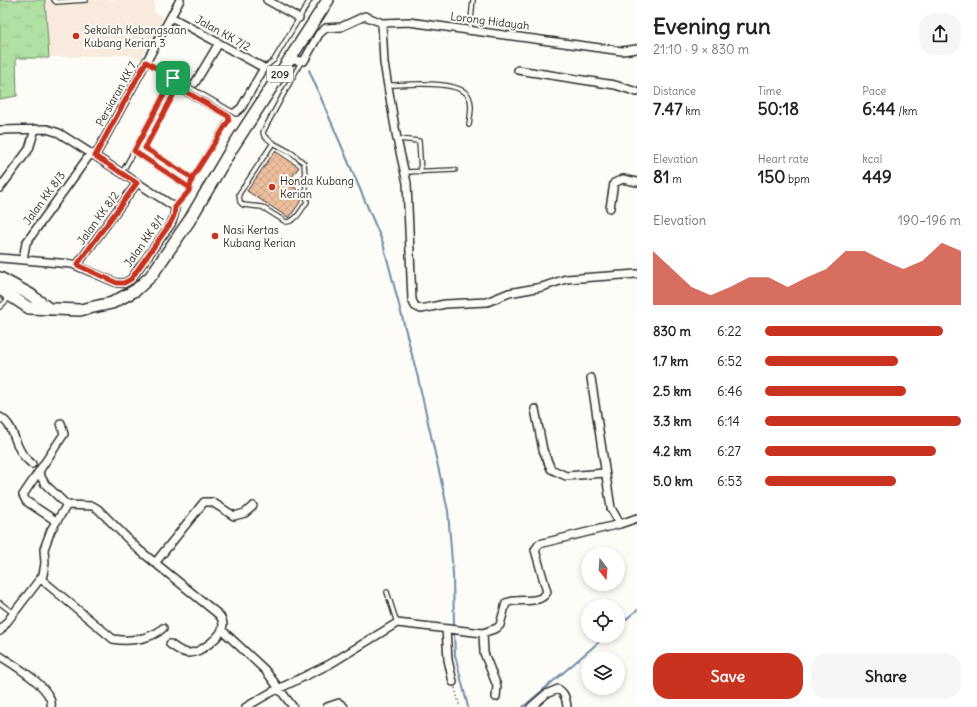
<!DOCTYPE html>
<html lang="en">
<head>
<meta charset="utf-8">
<style>
  body { margin:0; font-family:Delius,sans-serif; background:#f6f6f6; color:#222; height:100vh; display:flex; flex-direction:column; font-size:15px; white-space:nowrap }
  * { box-sizing:border-box; margin:0 }
  p { font-size:13px; color:#767676 }
  .icon { flex:none; width:22px; height:22px; fill:none; stroke:currentColor; stroke-width:2; stroke-linecap:round; stroke-linejoin:round }
  .map { position:relative; flex:1; overflow:hidden }
  .panel { display:flex; flex-direction:column; background:#fff; width:340px }
  .panel>* { flex:none }
  .needle { width:26px; rotate:163deg }
  .fabs { position:absolute; left:581px; top:547px; display:grid; gap:8px }
  .fabs a { display:grid; place-items:center; width:44px; height:44px; border-radius:50%; background:#fff; box-shadow:0 2px 6px #0003; font-size:20px }
  .pin { position:absolute; display:grid; place-items:center; width:34px; height:34px; color:#fff; margin:-17px; border-radius:8px; box-shadow:0 2px 6px #0006 }
  .round { display:grid; place-items:center; flex:none; width:42px; height:42px; border-radius:16px; background:#f6f6f6 }
  .head { display:flex; align-items:center; justify-content:space-between; height:68px; padding:0 16px }
  h1 { font-size:22px; font-weight:700; line-height:30px }
  .stats { display:grid; grid-template-columns:repeat(3,1fr); gap:6px; height:68px; padding:4px 16px }
  .stats div { display:grid; align-content:center }
  .stats b { font-size:17px; font-weight:700 }
  .stats small { font-size:11px; font-weight:400 }
  .stats p { font-size:11px }
  .chart { height:112px; padding:8px 16px }
  .chart p { display:flex; justify-content:space-between }
  .chart svg { width:100%; height:72px; margin-top:4px; fill:#c8321e; opacity:.7 }
  .cta { display:flex; gap:8px; margin-top:auto; padding:8px 16px }
  .cta a { flex:1; height:46px; border-radius:16px; background:#c8321e; color:#fff; font-size:16px; font-weight:700; line-height:46px; text-align:center }
  .cta a+a { background:#f6f6f6; color:#222 }
  ul { padding:0 16px; list-style:none; font-size:13px }
  li { display:grid; grid-template-columns:64px 48px 1fr; align-items:center; height:30px }
  li i { height:10px; border-radius:5px; background:#c8321e }
  main { display:flex; flex:1; min-height:0 }
  .map>svg:first-child { display:block }
</style>
</head>
<body>
<main>
<div class="map">
<svg width="637" height="707" viewBox="0 0 637 707">
  <defs>
    <pattern id="grass-tufts" width="24" height="20" patternUnits="userSpaceOnUse"><rect width="24" height="20" fill="#b0e1a2"/><path d="M3 7l-1-3M5 7V3M7 7l1-3M15 17l-1-3M17 17v-4M19 17l1-3" fill="none" stroke="#98c18c"/></pattern>
    <pattern id="building-cross-hatch" width="8" height="8" patternUnits="userSpaceOnUse"><rect width="8" height="8" fill="#edbf9c"/><path d="M0 0l8 8M0 8l8-8" fill="none" stroke="#cba487"/></pattern>
  </defs>
  <rect width="100%" height="100%" fill="#fdfcf7"/>
  <filter id="ink" filterUnits="userSpaceOnUse"><feTurbulence type="fractalNoise" baseFrequency=".025" numOctaves="2"/><feDisplacementMap in="SourceGraphic" scale="8" xChannelSelector="R" yChannelSelector="G"/><feConvolveMatrix kernelMatrix="1 2 1 2 8 2 1 2 1" color-interpolation-filters="sRGB"/></filter>
  <g filter="url(#ink)">
    <path fill="#f8eadc" d="M0 0H154V12L163 17 140 60 131 55 16 58 17 96 0 99Z"/>
    <path fill="url(#grass-tufts)" stroke="#6e8666" d="M0 0H45L49 58H16L17 96 0 99Z"/>
    <g fill="none" stroke-linecap="round" stroke-linejoin="round">
      <path stroke="#708da8" stroke-width="2" d="M309 70 383 243 418 378 448 511 453 574 454 627
        M618 626 637 610
        M454 632 455 655 468 707
        M523 707 606 636"/>
    </g>
    <path fill="url(#building-cross-hatch)" stroke="#2b2b2b" d="M275 151 299 167 288 183 303 193V198L289 218 247 191Z"/>
    <g fill="none" stroke-linecap="round" stroke-linejoin="round">
      <g stroke="#2b2b2b" stroke-width="6">
        <path id="lane" d="M54 0 56 2 86 0
          M470 29 473 0
          M146 62 231 111 236 112
          M264 68 274 60 310 0
          M388 85C405 85 460 79 469 97 473 105 470 116 469 125
          M398 139 419 141 421 172
          M273 143 292 153 304 163 307 202C301 210 296 222 286 222L262 207 243 205 240 202 239 194 273 143 264 136 263 132 301 62
          M134 151 190 188
          M405 172 455 170
          M122 173 173 78
          M175 207 189 191 193 177 229 118 228 116 178 89 175 90 145 148 192 178
          M0 307 9 298
          M387 592 397 623
          M0 603 13 613"/>
      </g>
      <g stroke="#2b2b2b" stroke-width="10">
        <path id="street" d="M267 0 299 18
          M171 17 264 68 241 108 236 112
          M382 23 384 63 397 139 407 183 412 300 415 306 421 309 445 304 487 302 509 293 542 287 566 279 637 274
          M289 60 304 61 319 34 326 28 341 27 365 16 382 23 409 22 622 51 637 49
          M518 70 615 85 637 92
          M195 83 219 43
          M0 130 47 129 59 133 175 207 174 216 171 224 131 279 124 283H117L72 264 0 258
          M95 156 180 0
          M0 188 29 149 35 129
          M610 208 614 183 623 179 637 182
          M23 259 26 243 91 153
          M77 265 137 183
          M591 378 611 508 620 524
          M535 409 543 450 551 469 566 476 605 473
          M0 417C15 426 13 442 23 455 25 458 29 461 32 464
          M39 473 45 484 67 505 93 506 98 509 138 549 218 614C221 617 223 620 223 625 223 636 200 653 189 653 181 653 176 648 170 644
          M56 521 26 501 23 495 64 434 61 423
          M155 563 204 502H212L234 516 245 513 253 506
          M41 579 113 639C129 642 152 639 163 628
          M446 629 448 660 453 682
          M222 630 265 670 293 707
          M0 631 43 575 45 563 44 549 51 530 67 505
          M483 633 484 653 497 686 496 697
          M0 656C13 664 55 689 51 707
          M246 707 270 693 330 664 397 623 483 633 497 628 500 625 506 603C518 597 539 606 547 592L535 550 539 544 620 524 637 518
          M327 707 339 703 344 707
          M531 707 546 694 558 689C565 693 566 699 567 707"/>
      </g>
      <g stroke="#2b2b2b" stroke-width="14">
        <path id="primary" d="M0 278 31 295 49 309
          M0 289 29 308 80 310 112 303 136 290 151 276 189 221 232 148 328 0"/>
      </g>
      <path stroke="#2b2b2b" stroke-width="1.5" stroke-dasharray="1 3" stroke-linecap="butt" d="M455 688 460 707"/>
      <use href="#lane" stroke="#fdfcf7" stroke-width="3.5"/>
      <use href="#street" stroke="#fdfcf7" stroke-width="7"/>
      <use href="#primary" stroke="#fdfcf7" stroke-width="11"/>
    </g>
  </g>
  <g fill="none" stroke-linecap="round" stroke-linejoin="round" filter="url(#ink)">
    <g stroke="#fff" stroke-width="8">
      <path id="route" d="M173 78 134 151 190 188 192 178 145 148 176 90 181 89 228 116 229 120 193 177 189 190V191L175 207 174 216 170 224 131 279 124 283H117L77 265 137 183 95 156 146 62 173 78"/>
    </g>
    <use href="#route" stroke="#c8321e" stroke-width="5"/>
  </g>
  <g fill="#c8321e" stroke="#fdfcf7" stroke-width="1.5">
    <circle cx="76" cy="36" r="4"/>
    <circle cx="272" cy="187" r="4"/>
    <circle cx="215" cy="236" r="4"/>
  </g>
  <g text-anchor="middle" stroke-width="4" stroke-linejoin="round" paint-order="stroke">
    <rect fill="#fdfcf7" stroke="#6a6a68" stroke-width="1" x="267" y="66" width="26" height="16" rx="3"/>
    <g font-size="10" font-weight="bold" fill="#2b2b2b">
      <text x="280" y="78">209</text>
    </g>
    <g font-size="11" fill="#2b2b2b" stroke="#fdfcf7">
      <text transform="translate(490 21) rotate(7)" y="4">Lorong Hidayah</text>
      <text transform="translate(223 33) rotate(29)" y="4">Jalan KK 7/2</text>
      <text transform="translate(116 94) rotate(-61)" y="4">Persiaran KK 7</text>
      <text transform="translate(44 198) rotate(-54)" y="4">Jalan KK 8/3</text>
      <text transform="translate(98 218) rotate(-54)" y="4">Jalan KK 8/2</text>
      <text transform="translate(144 241) rotate(-55)" y="4">Jalan KK 8/1</text>
    </g>
    <g font-size="11" fill="#2b2b2b" stroke="#fdfcf7" text-anchor="start">
      <text x="84" y="34">Sekolah Kebangsaan<tspan x="84" dy="13">Kubang Kerian 3</tspan></text>
      <text x="280" y="185">Honda Kubang<tspan x="280" dy="13">Kerian</tspan></text>
      <text x="223" y="234">Nasi Kertas<tspan x="223" dy="13">Kubang Kerian</tspan></text>
    </g>
  </g>
</svg>
<div class="fabs">
<a><svg class="needle" viewBox="-14 -14 28 28"><path d="M0-13l5 13h-10z" fill="#e53935"/><path d="M0 13l5-13h-10z" fill="#767676"/></svg></a>
<a><svg class="icon" aria-label="locate" viewBox="0 0 24 24"><circle cx="12" cy="12" r="6"/><path d="M12 2v4M12 18v4M2 12h4M18 12h4"/></svg></a>
<a><svg class="icon" aria-label="layers" viewBox="0 0 24 24"><path d="M12 4l9 5-9 5-9-5zM3 14l9 5 9-5"/></svg></a>
</div>
<div class="pin" style="left:173px;top:78px;background:#1e9e55"><svg class="icon" aria-label="arrive" viewBox="0 0 24 24"><path d="M6 21V4h12l-3 4 3 4H6"/></svg></div>
</div>
<section class="panel">
<div class="head"><div><h1>Evening run</h1><p>21:10 · 9 × 830 m</p></div><a class="round"><svg class="icon" aria-label="share" viewBox="0 0 24 24"><path d="M12 15V3M7 8l5-5 5 5M5 13v7h14v-7"/></svg></a></div>
<div class="stats">
<div><p>Distance</p><b>7.47<small> km</small></b></div>
<div><p>Time</p><b>50:18</b></div>
<div><p>Pace</p><b>6:44<small> /km</small></b></div>
</div>
<div class="stats">
<div><p>Elevation</p><b>81<small> m</small></b></div>
<div><p>Heart rate</p><b>150<small> bpm</small></b></div>
<div><p>kcal</p><b>449</b></div>
</div>
<div class="chart"><p><span>Elevation</span>190–196 m</p>
<svg viewBox="0 0 160 44" preserveAspectRatio="none"><path d="M0 44V11L10 22L20 33L30 38L40 33L50 27L60 27L70 33L80 27L90 22L100 11L110 11L120 17L130 22L140 17L150 6L160 11V44z"/></svg>
</div>
<ul>
<li><b>830 m</b>6:22<i style="width:91%"></i></li>
<li><b>1.7 km</b>6:52<i style="width:68%"></i></li>
<li><b>2.5 km</b>6:46<i style="width:72%"></i></li>
<li><b>3.3 km</b>6:14<i style="width:100%"></i></li>
<li><b>4.2 km</b>6:27<i style="width:87%"></i></li>
<li><b>5.0 km</b>6:53<i style="width:67%"></i></li>
</ul>
<div class="cta"><a>Save</a><a>Share</a></div>
</section>
</main>
</body>
</html>
